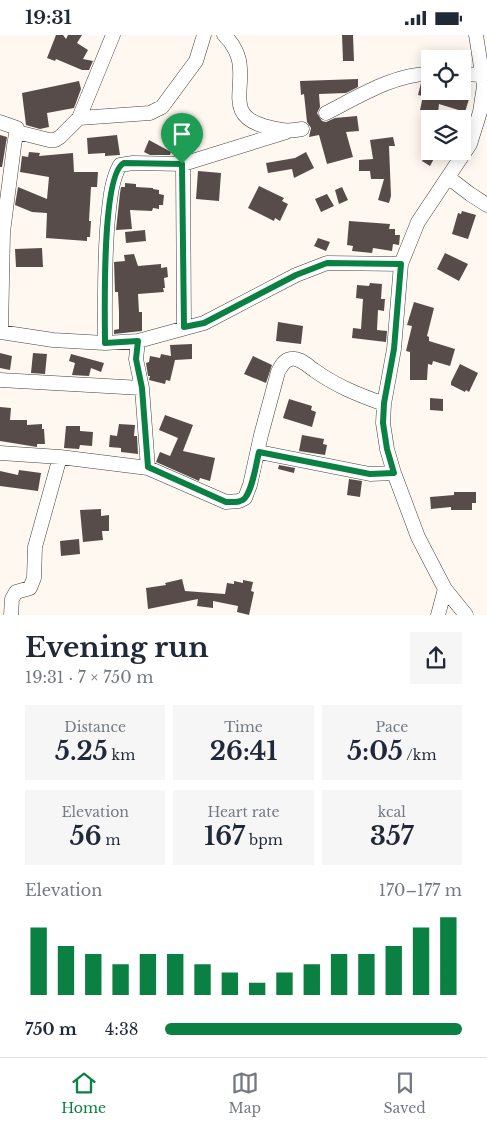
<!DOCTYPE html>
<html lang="en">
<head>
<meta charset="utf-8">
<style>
  body { margin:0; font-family:"Libre Baskerville",serif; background:#f6f6f7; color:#1f2937; height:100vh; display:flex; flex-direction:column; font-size:19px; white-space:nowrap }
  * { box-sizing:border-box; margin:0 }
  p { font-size:16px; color:#747a83 }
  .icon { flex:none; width:28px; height:28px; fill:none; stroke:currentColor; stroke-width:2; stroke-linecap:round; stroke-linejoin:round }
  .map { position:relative; height:580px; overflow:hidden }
  .sheet { display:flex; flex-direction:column; background:#fff; flex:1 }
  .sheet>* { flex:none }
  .controls { position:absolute; left:421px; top:15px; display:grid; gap:10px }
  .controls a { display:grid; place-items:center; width:50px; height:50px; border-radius:0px; background:#fff; box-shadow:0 2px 12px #0003; font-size:25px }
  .pin { position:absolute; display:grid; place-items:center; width:42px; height:42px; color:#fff; margin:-51px -21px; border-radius:50% 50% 50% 0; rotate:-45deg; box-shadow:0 0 5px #0007 }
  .pin .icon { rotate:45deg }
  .round { display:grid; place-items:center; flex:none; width:52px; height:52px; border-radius:0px; background:#f6f6f7 }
  .summary { display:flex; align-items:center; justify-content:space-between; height:85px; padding:0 25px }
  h1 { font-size:28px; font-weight:700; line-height:38px }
  .figures { display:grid; grid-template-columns:repeat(3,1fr); gap:8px; height:85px; padding:5px 25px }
  .figures div { display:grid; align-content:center; border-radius:0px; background:#f6f6f7; text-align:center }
  .figures b { font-size:25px; font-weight:700 }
  .figures small { font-size:14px; font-weight:400 }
  .figures p { font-size:14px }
  .chart { height:140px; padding:10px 25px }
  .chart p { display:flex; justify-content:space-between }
  .chart svg { width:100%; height:90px; margin-top:5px; stroke:#0b8043; stroke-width:6 }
  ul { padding:0 25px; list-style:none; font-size:16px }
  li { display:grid; grid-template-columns:80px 60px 1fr; align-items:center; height:38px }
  li i { height:12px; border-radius:6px; background:#0b8043 }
  .status { display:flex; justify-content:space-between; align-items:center; height:35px; padding:0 25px; background:#fff; direction:ltr }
  .status svg { height:14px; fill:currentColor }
  .menu { display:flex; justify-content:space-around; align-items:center; height:70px; border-top:1px solid #e0e1e3; background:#fff; font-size:14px; color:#747a83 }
  .menu a { display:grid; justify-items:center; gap:2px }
  .menu .current { color:#0b8043 }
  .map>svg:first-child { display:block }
</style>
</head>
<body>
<div class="status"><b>19:31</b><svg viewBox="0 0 49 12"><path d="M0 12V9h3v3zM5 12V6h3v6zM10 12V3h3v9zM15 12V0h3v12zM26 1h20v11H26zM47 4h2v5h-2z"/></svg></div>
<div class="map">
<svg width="487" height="580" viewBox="0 0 487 580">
  <rect width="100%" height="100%" fill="#fff8f0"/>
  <path fill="#584c4a" d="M56 0H63L66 4 68 0H82L77 8 88 15 83 24 93 26 89 35H82L56 24 55 26 47 23Z
    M342 0H353L354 26H343Z
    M358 44V52L346 58 319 59 320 72 317 78 322 86 326 87 335 83 357 81 359 96 346 97 353 122 327 129 319 100 309 102 311 93 307 87 304 59 301 60 300 46Z
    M79 46 81 54 74 73 47 78 49 92 40 94 26 90 22 58Z
    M421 48 430 50V56H447L469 64 465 77 439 69 438 78 420 75 423 61 418 60Z
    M0 100 7 102 2 132H0Z
    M117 100 120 120 105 121V118L88 119 87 103Z
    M393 102 395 111H389L391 161 389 168 378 165 384 144H371L370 136H359V125L373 124 370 105Z
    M149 105 171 117 170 120H150L144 117Z
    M429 114 430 116 437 118 430 131 422 126Z
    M29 117 40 118 39 121 73 118 74 137H98L97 152H91L89 186H91L90 202H87V206L46 203 47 178 32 177 15 170 18 152 47 164 49 142 20 137 22 121 28 122Z
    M306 117 314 133 294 143 292 134 268 138 266 128 295 123Z
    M198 136 221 138 219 166 196 164Z
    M125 148 136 149V152L153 153V154L159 155V159L164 160 163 170H159V174L153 173 152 176 130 175 132 194 116 195 120 158 121 152H125Z
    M259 151 284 163 282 166 288 169 280 186 275 183 274 186 248 173Z
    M342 152 348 165 339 169 335 155Z
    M327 159 334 171 321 177 315 164Z
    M462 176 476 180 468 204 452 199 458 178 461 179Z
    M349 186 390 189 389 194H395V200H400L399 210 393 209 392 216 373 213 372 218 352 216 353 211 347 210Z
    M145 195 146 206 126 208 125 197Z
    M318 203 330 207 326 216 314 211Z
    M42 213 43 232H16L15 214Z
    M445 218 468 229 459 246 437 234Z
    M134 219 138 231 161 229V233L167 232 168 242 164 243 165 253H163L164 257 138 259 139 277H142V296L114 299V295L119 294V277L118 257H115L114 227 125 226 124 220Z
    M370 248 382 249 381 264H385L384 276 378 275 377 295 387 296 386 307 352 303 353 293 361 294 363 264 356 263 357 250 369 251Z
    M414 267 434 273 427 301 429 302V306L455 314 450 331 433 326 432 330 428 329 427 345H410V317L406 316 412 291 407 290Z
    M278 287 303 291 301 309 276 306Z
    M192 309V324L175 325 170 346 166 345 165 349 149 345 150 341H148L146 328 149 327 150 321 160 323 161 319 171 321 170 310Z
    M0 318 12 321 10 335 0 333Z
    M33 318 47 319 45 339 31 338Z
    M71 319 104 328 101 337 91 333 89 341 72 340 75 328 69 326Z
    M253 321 272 330 266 348 244 339Z
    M460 329 478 338 469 357 466 355 465 357 451 350V347Z
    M430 363 443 364V376L430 375Z
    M289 364 312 371 311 375 316 377 312 392 283 383Z
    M0 372 11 373 10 385H27V390L42 389V394H44L45 409H37V412L0 406Z
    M165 380 193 390 183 416 215 423 210 446 200 443 199 446 156 427 160 417 170 421 178 403 159 395Z
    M119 389 135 390 134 401H137L138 419 121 417V413L109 412 110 400 117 401Z
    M66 391H80V396L93 397 92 411 80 410 79 414 64 413Z
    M302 400 324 404 323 409 327 410 325 420 299 416Z
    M279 430 295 433 294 438 278 434Z
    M19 435 41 438 38 456 0 451V436L18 440Z
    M349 444 362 446 360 462 347 460Z
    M454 457H476V468H472V475H451V472L431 474 430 462 454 460Z
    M101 474V481L109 480V496H102L103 505 83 507 80 475Z
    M79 504 80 519 61 521 60 506Z
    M182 544 185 556 225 559 227 548 234 549V546L243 548V545L253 547 251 556 254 557 249 580 237 577 238 571 213 566V573L197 571 198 564 148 574 146 553 166 550 165 548Z"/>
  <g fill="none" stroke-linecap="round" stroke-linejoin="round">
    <g stroke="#414141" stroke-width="15">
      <path id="minor" d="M224 0C233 8 240 21 240 34 242 59 229 81 264 91 280 95 285 97 302 94
        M462 39 483 40
        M326 78C356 63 396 38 430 39
        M79 83 150 78 162 72 196 26 204 0
        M0 87 17 93 14 111 3 197 1 297
        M17 97 49 105H55L60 102 79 83 113 0
        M183 129 184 292
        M449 143 470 159 487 170
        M0 297 53 305 105 308 138 306 204 288 296 240 327 228 401 229
        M138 306 136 324 142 353 148 433
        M105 308C105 266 104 225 108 183 110 166 111 146 120 130L133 128 183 129 286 97
        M0 345 142 353
        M259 417 370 439 394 438
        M0 418 60 422 148 433 226 467 239 466 245 463 250 450 261 400 278 337C281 331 284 325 291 324 299 322 308 331 314 335 336 351 359 360 384 369
        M11 580 12 564 16 557 30 553 34 543 35 512 60 422
        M438 580 445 554
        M466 580 445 554 418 502 394 438 387 414 383 388 384 369 394 314 401 229 418 187 470 109 480 77 484 51 476 0"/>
    </g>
    <use href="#minor" stroke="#fff" stroke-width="14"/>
  </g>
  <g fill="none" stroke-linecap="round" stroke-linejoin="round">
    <g stroke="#fff" stroke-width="10">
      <path id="route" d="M124 128 182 129 184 292 204 288 296 240 327 228 401 229 394 314 384 368 383 388 387 414 394 438 370 439 259 417C256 429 253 453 245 463 241 468 233 467 226 467L148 432 142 353 136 324 138 306 105 308C105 281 101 139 124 128Z"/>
    </g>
    <use href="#route" stroke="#0b8043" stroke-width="6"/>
  </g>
</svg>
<div class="controls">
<a><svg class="icon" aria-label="locate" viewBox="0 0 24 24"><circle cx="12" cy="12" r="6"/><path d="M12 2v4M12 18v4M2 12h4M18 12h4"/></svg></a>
<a><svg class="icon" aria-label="layers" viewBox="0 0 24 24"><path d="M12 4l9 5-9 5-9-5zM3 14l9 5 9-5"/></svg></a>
</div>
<div class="pin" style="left:182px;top:129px;background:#1e9e55"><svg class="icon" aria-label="arrive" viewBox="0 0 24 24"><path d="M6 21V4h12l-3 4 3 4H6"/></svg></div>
</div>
<section class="sheet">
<div class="summary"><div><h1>Evening run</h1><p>19:31 · 7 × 750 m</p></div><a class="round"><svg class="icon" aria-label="share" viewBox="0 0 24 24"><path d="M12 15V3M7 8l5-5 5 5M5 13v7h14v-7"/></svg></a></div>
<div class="figures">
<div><p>Distance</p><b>5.25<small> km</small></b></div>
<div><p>Time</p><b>26:41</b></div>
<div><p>Pace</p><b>5:05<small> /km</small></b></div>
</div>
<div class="figures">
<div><p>Elevation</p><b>56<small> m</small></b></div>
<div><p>Heart rate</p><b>167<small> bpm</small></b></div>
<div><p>kcal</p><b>357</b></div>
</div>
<div class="chart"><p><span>Elevation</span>170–177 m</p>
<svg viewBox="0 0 160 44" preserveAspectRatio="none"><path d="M5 44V11M15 44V20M25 44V24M35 44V29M45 44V24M55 44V24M65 44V29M75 44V33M85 44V38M95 44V33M105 44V29M115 44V24M125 44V24M135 44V20M145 44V11M155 44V6"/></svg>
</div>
<ul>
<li><b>750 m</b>4:38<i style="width:100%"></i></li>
</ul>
</section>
<nav class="menu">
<a class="current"><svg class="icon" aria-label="home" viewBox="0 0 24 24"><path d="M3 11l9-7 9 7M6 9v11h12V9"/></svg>Home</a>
<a><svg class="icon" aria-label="map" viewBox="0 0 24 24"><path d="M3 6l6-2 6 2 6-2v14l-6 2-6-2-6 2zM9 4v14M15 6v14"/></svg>Map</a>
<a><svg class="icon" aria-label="saved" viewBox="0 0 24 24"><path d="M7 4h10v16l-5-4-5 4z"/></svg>Saved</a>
</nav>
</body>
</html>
